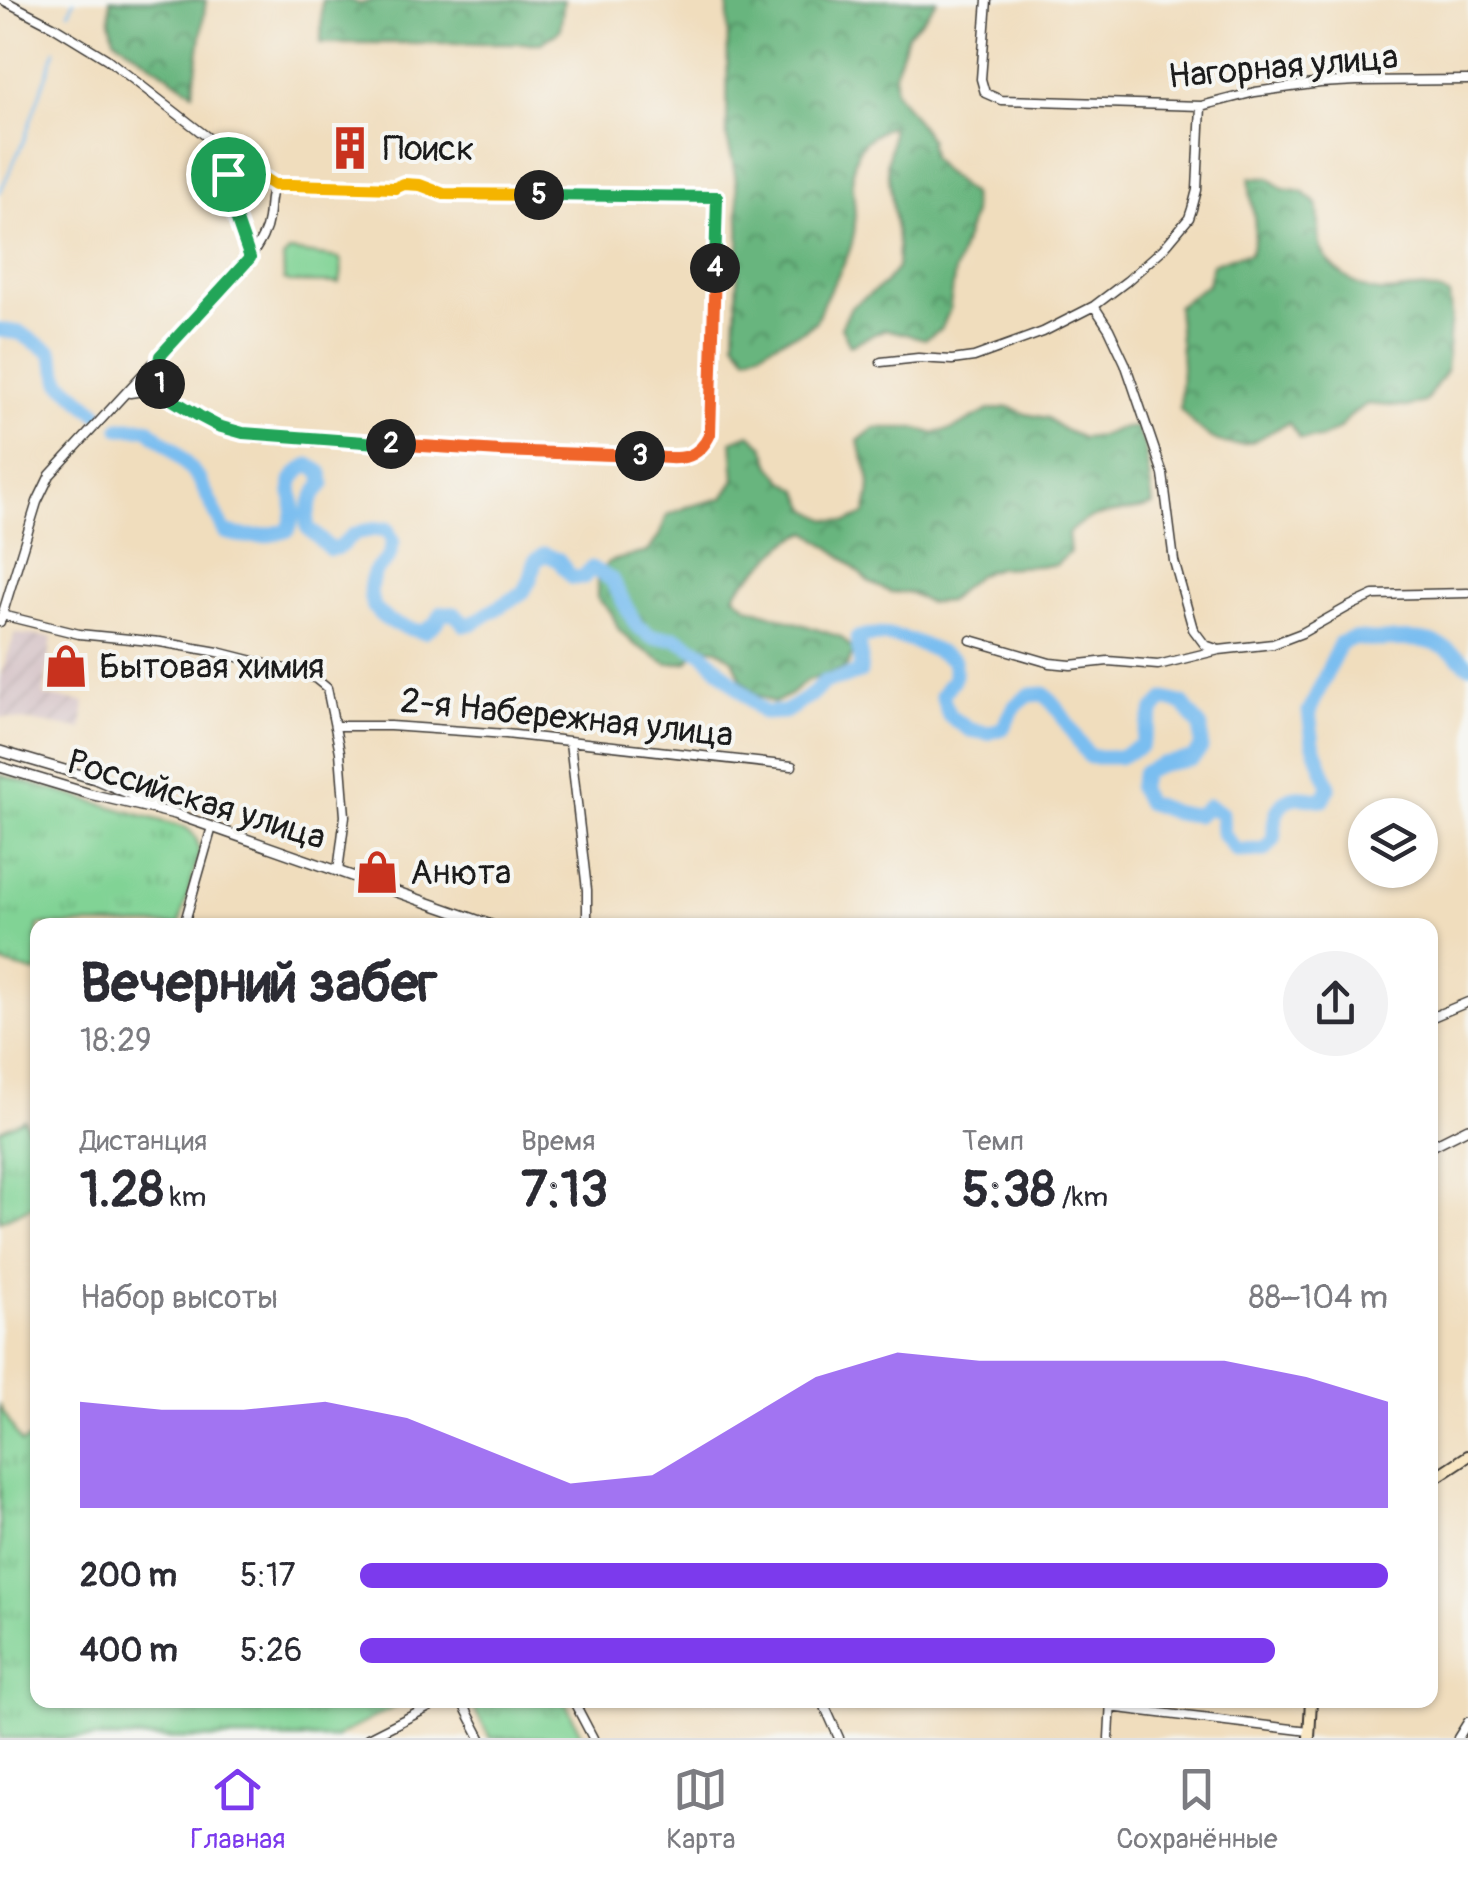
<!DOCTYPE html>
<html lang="ru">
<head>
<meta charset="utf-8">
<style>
  body { margin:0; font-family:Pangolin,sans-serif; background:#f2f2f3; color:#2b2b33; height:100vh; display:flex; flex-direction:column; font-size:38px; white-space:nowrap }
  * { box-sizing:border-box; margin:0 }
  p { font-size:32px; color:#7c7c81 }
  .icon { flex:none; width:55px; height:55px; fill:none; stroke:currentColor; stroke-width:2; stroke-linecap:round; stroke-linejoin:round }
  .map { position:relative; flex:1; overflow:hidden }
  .sheet { position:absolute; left:30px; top:918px; width:1408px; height:790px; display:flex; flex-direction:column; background:#fff; border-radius:20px; box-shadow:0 2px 8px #0004 }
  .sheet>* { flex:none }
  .tools { position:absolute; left:1348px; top:798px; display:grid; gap:20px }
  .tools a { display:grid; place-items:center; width:90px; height:90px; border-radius:50%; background:#fff; box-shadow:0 2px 8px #0004; font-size:50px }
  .pin { position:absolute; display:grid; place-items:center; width:85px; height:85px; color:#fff; margin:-42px; border:5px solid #fff; border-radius:50%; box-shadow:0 2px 10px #0007 }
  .km { position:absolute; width:50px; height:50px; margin:-25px; border-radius:50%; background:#222; color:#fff; font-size:28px; line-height:50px; text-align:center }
  .round { display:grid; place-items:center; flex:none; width:105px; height:105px; border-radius:52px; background:#f2f2f3 }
  .headline { display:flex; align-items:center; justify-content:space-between; height:170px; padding:0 50px }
  h1 { font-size:55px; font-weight:800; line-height:75px }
  .metrics { display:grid; grid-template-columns:repeat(3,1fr); gap:15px; height:170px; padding:10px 50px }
  .metrics div { display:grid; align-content:center }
  .metrics b { font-size:50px; font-weight:800 }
  .metrics small { font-size:28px; font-weight:400 }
  .metrics p { font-size:28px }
  .chart { height:280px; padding:20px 50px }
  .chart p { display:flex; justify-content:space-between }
  .chart svg { width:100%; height:180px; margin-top:10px; fill:#7c3aed; opacity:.7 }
  ul { padding:0 50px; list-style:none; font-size:32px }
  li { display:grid; grid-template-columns:160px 120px 1fr; align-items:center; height:75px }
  li i { height:25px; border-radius:12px; background:#7c3aed }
  .tab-bar { display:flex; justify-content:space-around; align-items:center; height:140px; border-top:2px solid #e1e1e2; background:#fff; font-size:28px; color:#7c7c81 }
  .tab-bar a { display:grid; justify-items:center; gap:5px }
  .tab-bar .selected { color:#7c3aed }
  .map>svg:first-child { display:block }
</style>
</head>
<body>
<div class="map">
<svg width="1468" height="1738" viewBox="0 0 1468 1738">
  <defs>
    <pattern id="industrial-furrows" width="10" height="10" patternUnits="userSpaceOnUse" patternTransform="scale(2.5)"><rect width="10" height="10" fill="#d2bec2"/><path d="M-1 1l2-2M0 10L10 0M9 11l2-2" fill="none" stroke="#b4a3a6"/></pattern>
    <pattern id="grass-tufts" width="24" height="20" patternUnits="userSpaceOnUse" patternTransform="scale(2.5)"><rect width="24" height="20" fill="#81d395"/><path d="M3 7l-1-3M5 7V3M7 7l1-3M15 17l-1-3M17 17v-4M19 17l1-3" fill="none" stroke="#6fb580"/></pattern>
    <pattern id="forest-crowns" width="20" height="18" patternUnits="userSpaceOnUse" patternTransform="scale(2.5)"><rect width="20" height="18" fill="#68b57e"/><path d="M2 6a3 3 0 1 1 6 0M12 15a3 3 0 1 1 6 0" fill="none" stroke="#559266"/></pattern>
  </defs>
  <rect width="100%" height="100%" fill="#f6f6f2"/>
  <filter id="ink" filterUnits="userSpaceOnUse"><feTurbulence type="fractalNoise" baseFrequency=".01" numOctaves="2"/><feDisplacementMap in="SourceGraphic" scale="20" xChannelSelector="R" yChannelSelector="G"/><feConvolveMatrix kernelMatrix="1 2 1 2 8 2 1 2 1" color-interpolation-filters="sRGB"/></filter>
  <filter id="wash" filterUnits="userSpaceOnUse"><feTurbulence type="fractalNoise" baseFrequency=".0048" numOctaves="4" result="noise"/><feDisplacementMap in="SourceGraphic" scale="40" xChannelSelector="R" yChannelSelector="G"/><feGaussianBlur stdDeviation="2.25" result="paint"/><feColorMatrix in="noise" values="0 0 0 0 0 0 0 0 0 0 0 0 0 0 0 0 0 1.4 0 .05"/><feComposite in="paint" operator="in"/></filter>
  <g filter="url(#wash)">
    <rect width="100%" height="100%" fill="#f0ddbd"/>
    <path fill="url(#industrial-furrows)" d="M15 634 52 637 44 696 85 702 82 729 0 717V677Z"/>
    <path fill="url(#grass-tufts)" stroke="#4e7858" stroke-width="2.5" d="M0 775 186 828C196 835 198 841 199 853L179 925H38L37 973 0 963Z
      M24 1119 37 1149V1204L0 1221V1130Z
      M0 1406 21 1443 37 1435 38 1700H408L334 1738H0Z
      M564 1700 583 1738H490L470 1701Z"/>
    <path fill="url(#forest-crowns)" stroke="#42684d" stroke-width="2.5" d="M110 0H206L193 92 114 38 110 20Z
      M322 0H350L359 4 376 0H564L560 30 542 43H321Z
      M728 0H937L922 20 908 33 895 71V91L929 138 931 157 943 171 971 194 973 213 955 271 949 312 941 329 925 339 885 329 850 345 841 327 851 307 884 284 897 268 898 247 887 163 891 144V125C878 132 862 140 857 154 848 176 856 200 855 223 854 253 837 276 824 301 821 307 819 317 815 322 806 333 792 334 781 340 769 346 760 352 747 356L735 341C737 274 747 203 727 139Z
      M1250 178H1269L1283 189 1303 192 1317 204C1320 218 1318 231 1320 244 1324 265 1358 290 1379 292 1408 293 1418 282 1449 295L1451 315 1446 371 1425 402 1406 407 1367 404 1352 414 1339 429 1321 438 1300 439 1289 423C1276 428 1264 437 1251 442 1221 452 1198 431 1180 409L1182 365 1177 306 1208 284 1212 264 1231 257 1250 254C1262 219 1248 211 1250 178Z
      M1009 407 1026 414 1047 418 1064 430 1082 438 1100 436 1117 429 1136 427 1145 447 1153 505C1122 517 1091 507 1068 534L1070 552 1056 565 997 568 977 575 948 601 928 603 910 593 890 592 870 583 840 555 808 532C784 540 780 551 762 566 751 577 742 582 734 595L748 607 841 637 854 651 846 668 806 681 791 694 774 703 755 694 741 679 734 661 718 649 699 646 688 662 667 664 634 644 619 630 611 612 597 598V578L608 562 649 551 660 534 667 515 687 507 723 498 735 480 732 441 750 434 764 446 771 465 783 480 799 490 808 509 826 519 847 522 865 514C875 476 868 476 858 441L874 428H914L933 433 953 429 989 410Z"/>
    <path fill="#81d395" stroke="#4e7858" stroke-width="2.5" d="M290 251 339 258C343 264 342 277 339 283L289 282 284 280 283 258Z"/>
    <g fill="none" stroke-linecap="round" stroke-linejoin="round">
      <path stroke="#7abef0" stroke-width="2.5" d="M69 12 74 0
        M0 192 24 140 55 50"/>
      <path stroke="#7abef0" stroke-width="15" d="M0 330 20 333 51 352 61 382 97 413
        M120 428H147L173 449 199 479 225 532C248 539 266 537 288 530 290 525 292 520 293 514 296 489 280 482 309 465L321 472 323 484C311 497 307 508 307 527L330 549C343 548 342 543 352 536 361 530 376 529 387 529L393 542C391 547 391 553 388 558 383 565 375 568 373 576 360 615 394 626 424 632L437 622 442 613 455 614 465 625 473 623 523 592 531 578 535 561 545 554 558 560 572 578 584 577 591 568 611 579 636 625 652 637 676 638 703 653 764 713 785 712 813 694 824 682 847 677 860 672 861 659 857 638C889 628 927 645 954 661V678L942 695 949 716 970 730 988 733 1003 728 1015 706 1029 695 1044 694C1064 712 1072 736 1090 757H1119L1141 746 1154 710 1165 699 1183 704 1201 728V749L1192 759 1162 764 1143 773 1139 788 1146 802 1175 813 1197 815 1209 806 1222 814 1223 834 1237 851 1265 850 1274 839C1273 822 1275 800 1296 797 1304 796 1315 799 1323 800L1329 786 1313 743 1309 712 1340 643C1360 634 1360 641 1379 640 1417 639 1438 636 1468 665"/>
    </g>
  </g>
  <g filter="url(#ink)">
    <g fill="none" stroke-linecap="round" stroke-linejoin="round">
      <g stroke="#3c3934" stroke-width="11">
        <path id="minor" d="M3 0 53 26 107 59 247 168 274 185 395 187C412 180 427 188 444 194L717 197 712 420C710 438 706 451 688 457 586 454 484 449 382 443 330 440 272 444 222 428 210 424 199 416 188 410 163 394 153 387 160 356
          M987 0 981 79 985 93 1001 100 1201 106 1255 92 1320 83 1357 81 1468 80
          M225 149 235 215 250 258
          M1094 306 1109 329 1125 363 1163 474 1174 561 1193 629 1205 645 1219 650
          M881 362 918 358 952 360 974 357 1043 332 1094 306 1127 281 1163 249 1189 218 1192 209 1197 190 1201 106
          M130 393 150 390 164 395
          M2 615 79 634 160 642 218 652 301 673 316 679 327 688 340 752 345 816 338 871
          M0 622 37 502 50 475 250 258C258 245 266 234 268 219 270 206 268 196 274 185
          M971 640 1050 663 1071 665 1108 661 1158 665 1219 650 1273 644 1302 633 1348 607 1374 595 1468 593
          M336 726H390L506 734 792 766
          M570 742 587 890V925
          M184 925 212 827
          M1430 1018 1468 1002
          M461 1700 481 1738
          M573 1700 593 1738
          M822 1700 839 1738
          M1110 1707 1309 1731
          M368 1738 443 1700
          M1109 1738 1111 1700
          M1458 1738 1468 1722"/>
      </g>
      <g stroke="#3c3934" stroke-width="12">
        <path id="tertiary" d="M0 751 95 779 154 804
          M0 767 90 794 175 814 491 925
          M1430 1147 1468 1128"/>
      </g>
      <g stroke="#3c3934" stroke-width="14">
        <path id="secondary" d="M1430 1481 1468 1456
          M1309 1738 1311 1700"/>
      </g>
      <use href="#minor" stroke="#fff" stroke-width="8"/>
      <use href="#tertiary" stroke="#fff" stroke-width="9"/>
      <use href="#secondary" stroke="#f9e7c3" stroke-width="10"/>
    </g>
  </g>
  <g fill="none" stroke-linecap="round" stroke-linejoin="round" filter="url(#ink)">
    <g stroke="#fff" stroke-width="20">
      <path id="split-1" d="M160 384 157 372 160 356 250 258 235 215 228 174"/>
    </g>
    <g stroke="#fff" stroke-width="20">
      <path id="split-2" d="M160 384 166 396 199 416 218 426 243 433 391 444"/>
    </g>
    <g stroke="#fff" stroke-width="20">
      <path id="split-3" d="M391 444 500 451 640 456"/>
    </g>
    <g stroke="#fff" stroke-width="20">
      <path id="split-4" d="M640 456C670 457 695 467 710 434L715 268"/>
    </g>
    <g stroke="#fff" stroke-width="20">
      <path id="split-5" d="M539 195 717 197 715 268"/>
    </g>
    <g stroke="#fff" stroke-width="20">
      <path id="split-6" d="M292 185 395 188 404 184 420 185 444 194 539 195"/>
    </g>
    <g stroke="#fff" stroke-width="20">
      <path id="split-7" d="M228 174 225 149 247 168 274 185H292"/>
    </g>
    <use href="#split-1" stroke="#22a559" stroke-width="12"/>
    <use href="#split-2" stroke="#22a559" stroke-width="12"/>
    <use href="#split-3" stroke="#f0652b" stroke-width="12"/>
    <use href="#split-4" stroke="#f0652b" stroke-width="12"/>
    <use href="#split-5" stroke="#22a559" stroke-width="12"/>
    <use href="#split-6" stroke="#f5b400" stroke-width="12"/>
    <use href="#split-7" stroke="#f5b400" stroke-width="12"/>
  </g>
  <defs>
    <g id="building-bare" transform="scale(3.45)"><path d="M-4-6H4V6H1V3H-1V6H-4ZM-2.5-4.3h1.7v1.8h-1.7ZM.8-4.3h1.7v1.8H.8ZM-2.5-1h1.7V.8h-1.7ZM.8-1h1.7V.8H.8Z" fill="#c8321e" stroke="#f6f6f2" stroke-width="2.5" paint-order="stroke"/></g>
    <g id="shop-bare" transform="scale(3.45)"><path d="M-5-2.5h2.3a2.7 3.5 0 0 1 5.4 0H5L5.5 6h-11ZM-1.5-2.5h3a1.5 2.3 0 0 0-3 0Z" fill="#c8321e" stroke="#f6f6f2" stroke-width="2.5" paint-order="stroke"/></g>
  </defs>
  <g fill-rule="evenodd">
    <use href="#building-bare" x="350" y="148"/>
    <use href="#shop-bare" x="66" y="666"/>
    <use href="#shop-bare" x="377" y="872"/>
  </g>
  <g text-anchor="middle" stroke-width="8" stroke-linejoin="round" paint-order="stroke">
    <g font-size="35" fill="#1c1c1c" stroke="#f6f6f2">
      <text transform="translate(1283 66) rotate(-5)" y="12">Нагорная улица</text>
      <text transform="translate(567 717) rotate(6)" y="12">2-я Набережная улица</text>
      <text transform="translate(197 799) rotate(17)" y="12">Российская улица</text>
    </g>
    <g font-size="35" fill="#1c1c1c" stroke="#f6f6f2" text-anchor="start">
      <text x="383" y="160">Поиск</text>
      <text x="99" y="678">Бытовая химия</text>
      <text x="410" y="884">Анюта</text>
    </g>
  </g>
</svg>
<div class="tools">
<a><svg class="icon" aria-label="layers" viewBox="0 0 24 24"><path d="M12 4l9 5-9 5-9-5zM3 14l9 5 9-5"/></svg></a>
</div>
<div class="pin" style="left:228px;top:174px;background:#1e9e55"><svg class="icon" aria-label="arrive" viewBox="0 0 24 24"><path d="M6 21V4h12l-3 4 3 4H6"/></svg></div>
<b class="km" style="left:160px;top:384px">1</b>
<b class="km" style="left:391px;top:444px">2</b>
<b class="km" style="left:640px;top:456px">3</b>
<b class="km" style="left:715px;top:268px">4</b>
<b class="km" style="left:539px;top:195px">5</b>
<section class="sheet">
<div class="headline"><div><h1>Вечерний забег</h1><p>18:29</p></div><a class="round"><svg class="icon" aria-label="share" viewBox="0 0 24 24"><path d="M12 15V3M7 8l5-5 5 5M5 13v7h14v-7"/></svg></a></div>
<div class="metrics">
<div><p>Дистанция</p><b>1.28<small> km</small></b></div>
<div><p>Время</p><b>7:13</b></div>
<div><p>Темп</p><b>5:38<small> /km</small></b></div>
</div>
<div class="chart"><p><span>Набор высоты</span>88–104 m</p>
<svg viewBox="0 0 160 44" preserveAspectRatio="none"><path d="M0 44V18L10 20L20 20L30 18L40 22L50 30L60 38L70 36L80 24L90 12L100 6L110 8L120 8L130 8L140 8L150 12L160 18V44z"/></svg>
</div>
<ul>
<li><b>200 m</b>5:17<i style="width:100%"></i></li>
<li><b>400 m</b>5:26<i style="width:89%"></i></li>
</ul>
</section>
</div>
<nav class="tab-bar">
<a class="selected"><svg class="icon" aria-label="home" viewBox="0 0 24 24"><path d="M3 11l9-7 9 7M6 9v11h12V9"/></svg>Главная</a>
<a><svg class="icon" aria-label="map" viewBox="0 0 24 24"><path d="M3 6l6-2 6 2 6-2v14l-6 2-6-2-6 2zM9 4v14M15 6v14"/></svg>Карта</a>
<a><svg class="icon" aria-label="saved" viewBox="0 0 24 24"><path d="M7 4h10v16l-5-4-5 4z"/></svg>Сохранённые</a>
</nav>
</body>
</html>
